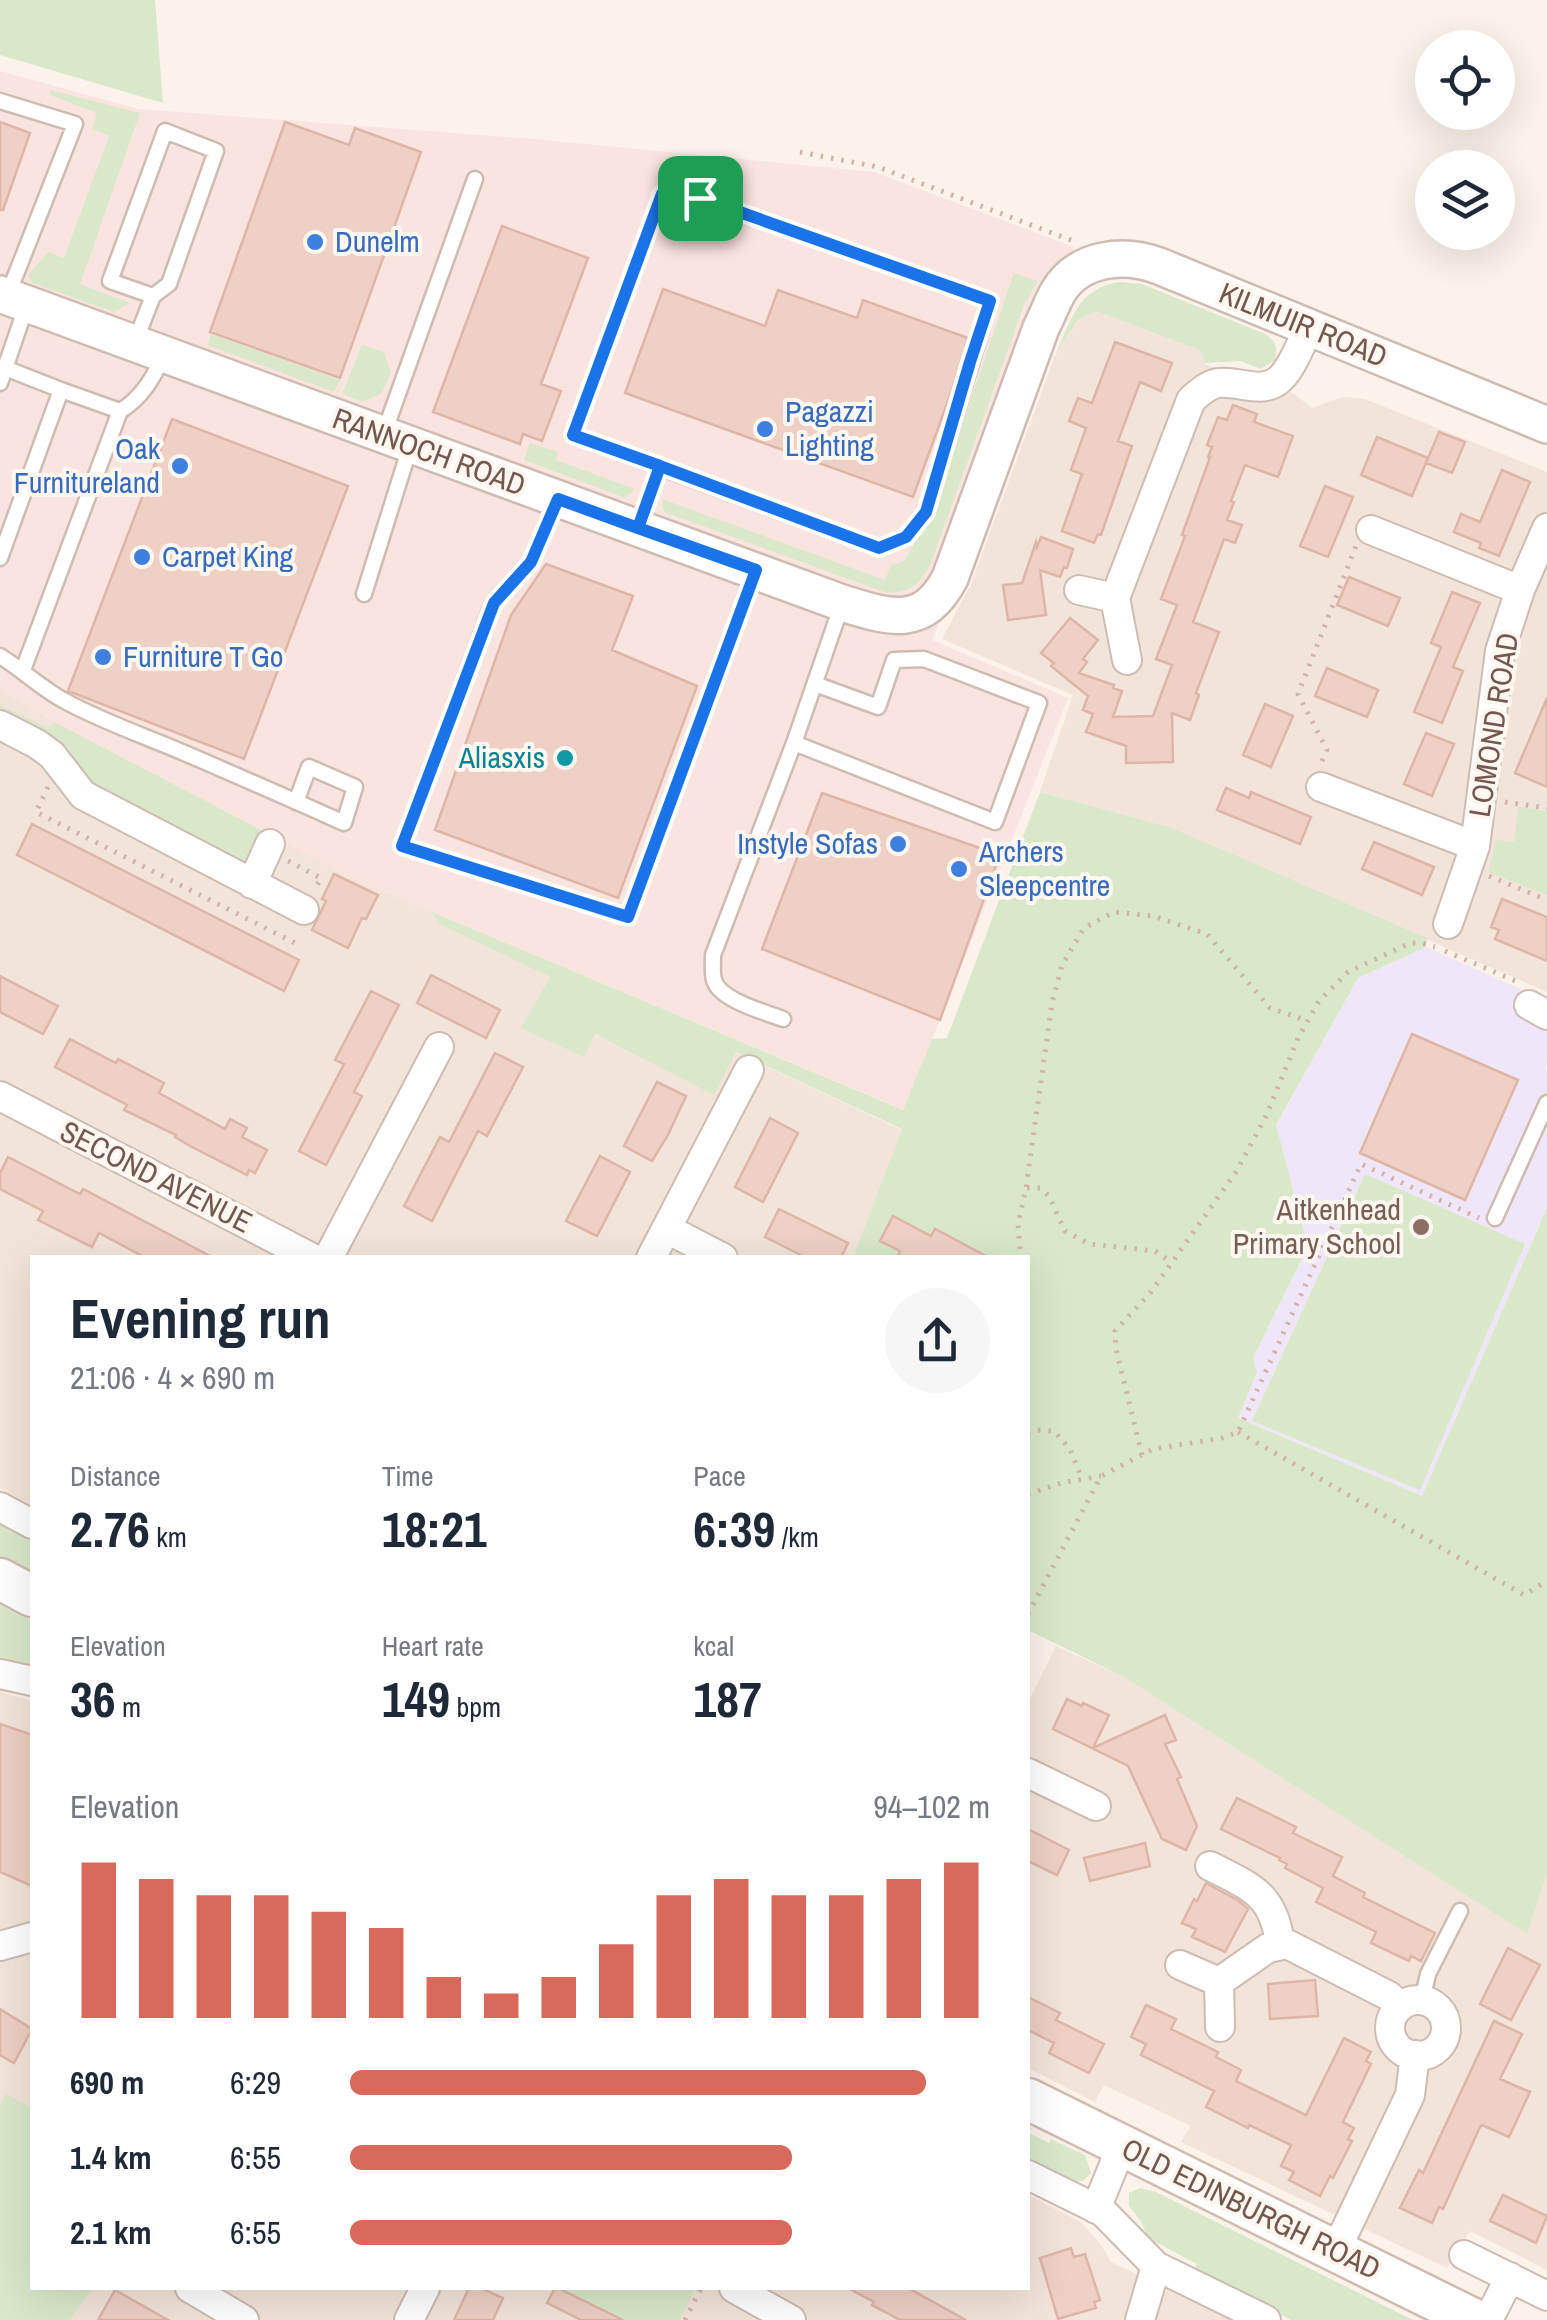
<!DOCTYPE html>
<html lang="en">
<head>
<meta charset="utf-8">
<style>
  body { margin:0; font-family:"Archivo Narrow",sans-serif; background:#f6f6f7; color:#1f2937; height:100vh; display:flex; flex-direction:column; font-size:38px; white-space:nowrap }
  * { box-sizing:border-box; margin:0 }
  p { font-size:32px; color:#747a83 }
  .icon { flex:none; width:55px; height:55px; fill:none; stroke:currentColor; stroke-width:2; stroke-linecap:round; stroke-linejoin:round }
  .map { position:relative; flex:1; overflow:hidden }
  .side { position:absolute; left:30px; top:1255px; width:1000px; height:1035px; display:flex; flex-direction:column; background:#fff; border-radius:0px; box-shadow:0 10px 40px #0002 }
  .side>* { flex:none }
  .buttons { position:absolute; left:1415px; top:30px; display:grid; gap:20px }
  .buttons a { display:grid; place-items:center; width:100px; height:100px; border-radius:50%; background:#fff; box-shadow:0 10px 40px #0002; font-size:50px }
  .pin { position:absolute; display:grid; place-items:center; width:85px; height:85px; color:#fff; margin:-42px; border-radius:20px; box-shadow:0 5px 15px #0006 }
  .round { display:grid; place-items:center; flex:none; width:105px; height:105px; border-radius:52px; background:#f6f6f7 }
  .headline { display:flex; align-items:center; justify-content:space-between; height:170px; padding:0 40px }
  h1 { font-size:55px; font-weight:700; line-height:75px }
  .metrics { display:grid; grid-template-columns:repeat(3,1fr); gap:15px; height:170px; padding:10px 40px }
  .metrics div { display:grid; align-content:center }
  .metrics b { font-size:50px; font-weight:700 }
  .metrics small { font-size:28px; font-weight:400 }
  .metrics p { font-size:28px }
  .chart { height:280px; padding:20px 40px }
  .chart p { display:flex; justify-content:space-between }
  .chart svg { width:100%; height:180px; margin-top:10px; stroke:#d9695b; stroke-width:6 }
  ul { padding:0 40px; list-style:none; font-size:32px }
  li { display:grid; grid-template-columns:160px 120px 1fr; align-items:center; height:75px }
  li i { height:25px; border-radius:12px; background:#d9695b }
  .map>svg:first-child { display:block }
</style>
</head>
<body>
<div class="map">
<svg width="1547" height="2320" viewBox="0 0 1547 2320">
  <rect width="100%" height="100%" fill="#fbf2ea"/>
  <path fill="#f2e4d9" d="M1096 311 1201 350 1205 364 1293 393 1312 408 1342 397 1365 399 1547 472V992L1169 827 1040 792 1073 695 942 639 971 584 1056 353 1079 320Z
    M0 690 63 727 361 882 430 911 441 925 550 977 522 1027 594 1034 623 1047 727 1067 735 1052 902 1130 853 1257 32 1258V1505L0 1488Z
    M1056 1646 1124 1677 1527 1933 1547 1873V2270L1470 2231 1447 2268 1181 2142 1191 2126 1104 2085 1095 2102 1028 2068V1703Z
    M0 1692 32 1701V2288H1028V2195L1081 2222 1102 2246 1111 2262 1231 2320H0Z"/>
  <path fill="#fae4df" d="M0 71 139 109 534 139 874 172 1074 247 1052 351 932 640 1068 698 904 1110 361 882 63 727 0 690Z"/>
  <path fill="#efe7f7" d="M1426 947 1527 992 1518 1016 1547 1032V1061L1545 1069 1547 1070V1208L1422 1496 1238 1418 1257 1372 1253 1358 1308 1246 1276 1126 1358 978Z"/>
  <path fill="#d9e8c9" d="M0 0H155L163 103 0 55Z
    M50 90 140 113 80 284 130 303 114 312 32 283 28 275 48 252 64 258 109 136 92 129 97 113 50 95Z
    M1014 273 1038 281 1025 303 931 563C921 584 908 595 884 592L664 512 662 499 885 580 892 563 896 564 905 560 932 513Z
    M1119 282 1142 284 1265 334C1276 341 1278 347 1275 360L1261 369 1240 361 1205 363 1200 350 1096 311 1078 320 1056 353C1072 319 1077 289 1119 282Z
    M211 334 340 380 334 392 207 345Z
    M362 345 384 352 391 373 382 393 363 402 342 394Z
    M530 443 558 452 556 460 635 489 625 498 524 460Z
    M0 705 49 729 54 722 265 832 253 857 242 862 92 791 0 717Z
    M1040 792 1169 827 1427 938 1426 947 1358 978 1276 1125 1308 1246 1253 1358 1257 1372 1238 1418 1422 1496 1547 1208V1873L1527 1934 1124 1677 1028 1630V1258L853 1257 902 1129 736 1052 714 1095 595 1034 584 1057 521 1028 550 977 441 925 430 911 903 1110 932 1039 947 1038Z
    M1518 807 1547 811V895L1488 872 1496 840 1514 842Z
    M1365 1174 1525 1244 1420 1490 1252 1421Z
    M0 1520 32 1536V1576L0 1559Z
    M0 1605 32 1621V1667L0 1661Z
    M6 2093 32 2109V2288H92L70 2320H0V2105Z
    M1028 2126 1031 2128 1029 2133 1049 2143 1051 2139 1085 2155 1091 2173 1083 2181 1076 2182 1028 2159Z
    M1140 2188 1156 2192 1413 2320H1291L1194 2271 1197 2264 1148 2238 1141 2221 1129 2206V2193Z
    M558 2288H695L680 2320H623Z"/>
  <path fill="#eed0c4" stroke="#dfb5a6" stroke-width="2.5" d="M0 122 30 133 3 210H0Z
    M285 122 349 145 355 128 421 152 340 378 210 332Z
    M502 226 588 258 541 384 561 391 542 441 523 434 520 444 433 412Z
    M663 289 765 326 778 290 857 318 863 300 968 338 952 390 913 497 625 393Z
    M1115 342 1172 363 1161 391 1140 382 1118 441 1132 446 1101 535 1098 534 1094 543 1062 531 1082 474 1071 470 1086 428 1069 421 1078 398 1092 403Z
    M1233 405 1257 414 1254 422 1293 436 1278 477 1245 465 1231 501 1234 502 1227 520 1242 525 1235 543 1224 539 1193 622 1219 632 1196 693 1199 695 1190 720 1172 713 1173 762 1126 763V746L1086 732 1093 714 1083 710 1088 696 1051 666 1053 663 1055 664 1041 653 1070 618 1098 640 1083 659 1087 662 1079 673 1114 685 1113 688 1122 691 1113 717 1153 716 1172 665 1156 659 1177 605 1161 599 1185 536 1182 535 1210 457H1208L1212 447 1207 445 1218 417 1227 420Z
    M172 419 348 486 244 759 68 691Z
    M1439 432 1465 442 1452 473 1426 463Z
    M1377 437 1428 458 1412 496 1361 475Z
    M1502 470 1530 482 1499 556 1479 548 1481 543 1454 532 1461 514 1480 522Z
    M1325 486 1353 497 1328 557 1300 546Z
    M1041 537 1073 549 1067 568 1064 567 1060 577 1040 570 1046 615 1008 620 1003 585 1022 583 1036 542 1037 547Z
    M546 564 633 596 612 650 697 686 618 898 435 830 511 615Z
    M1349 577 1400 598 1388 626 1337 605Z
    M1452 592 1480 603 1453 667 1463 671 1442 723 1414 712 1441 647 1431 643Z
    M1327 668 1378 690 1367 717 1315 696Z
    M1547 698V787L1515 773Z
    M1265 704 1293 716 1271 767 1243 755Z
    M1426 733 1454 744 1432 796 1404 784Z
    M1226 788 1249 798 1251 792 1311 817 1300 844 1217 810Z
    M822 793 1000 855 940 1020 762 949Z
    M32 824 299 960 284 991 17 855Z
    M1374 842 1434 867 1422 895 1362 869Z
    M334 874 378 895 366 919 362 918 348 948 312 930 326 901 322 899Z
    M1502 899 1547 917V961L1495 939 1499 930 1491 927Z
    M431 975 500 1010 486 1038 417 1003Z
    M0 976 58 1006 43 1034 0 1012Z
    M371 991 399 1005 354 1092 362 1096 326 1165 299 1151 344 1064 335 1060Z
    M1412 1034 1518 1080 1465 1200 1360 1153Z
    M70 1039 116 1063 118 1059 164 1083 159 1093 225 1129 230 1119 247 1128 242 1137 267 1150 255 1173 249 1170 247 1175 190 1146 175 1137 176 1135 124 1110 127 1105 55 1067Z
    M495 1053 523 1067 487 1136 478 1131 432 1221 404 1206 440 1137 449 1142Z
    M657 1082 686 1096 668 1135 652 1161 624 1146Z
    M770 1118 798 1133 763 1202 735 1187Z
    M600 1156 630 1172 597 1236 566 1221Z
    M8 1157 80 1194 83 1189 214 1258H146L99 1233 92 1247 38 1220 43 1211 0 1189V1173Z
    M779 1209 848 1243 841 1258H807L765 1237Z
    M893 1216 931 1236 935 1229 990 1258H897L900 1251 880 1241Z
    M1067 1699 1082 1706 1083 1703 1109 1715 1093 1748 1165 1715 1176 1740 1165 1744 1181 1777 1177 1779 1197 1826 1186 1850 1162 1839 1128 1766 1053 1729Z
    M0 1724 32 1735V1886L0 1872Z
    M1237 1798 1296 1827 1293 1833 1342 1857 1333 1876 1365 1893 1363 1897 1435 1933 1421 1961 1411 1956 1409 1961 1371 1943 1376 1932 1316 1902 1323 1888 1285 1868 1287 1864 1279 1860 1280 1858 1221 1829Z
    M1028 1829 1069 1850 1057 1875 1028 1861Z
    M1145 1843 1150 1866 1090 1881 1084 1858Z
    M1206 1883 1239 1901 1248 1909 1225 1952 1192 1937 1196 1929 1182 1923 1194 1899 1197 1901Z
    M1508 1948 1540 1965 1511 2020 1480 2004Z
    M1315 1980 1318 2016 1270 2019 1268 1984Z
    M1028 1997 1060 2013 1056 2020 1104 2044 1089 2073 1049 2053 1054 2043 1028 2030Z
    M1146 2005 1176 2019 1171 2029 1218 2052 1216 2057 1241 2070 1236 2081 1306 2115 1344 2038 1371 2052 1366 2061 1371 2064 1343 2122 1354 2128 1348 2139 1352 2141 1333 2178 1330 2176 1320 2196 1289 2180 1294 2172 1281 2166 1291 2145 1249 2125 1248 2128 1206 2107 1214 2091 1141 2055 1146 2044 1131 2037Z
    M0 2009 32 2029 14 2063 0 2055Z
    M1494 2021 1522 2034 1500 2079 1530 2092 1509 2137 1482 2125 1480 2127 1443 2209 1439 2207 1432 2223 1400 2208 1419 2170 1423 2173Z
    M1503 2195 1547 2216 1536 2243 1490 2221Z
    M1071 2248 1074 2257 1085 2254 1100 2300 1094 2302 1096 2308 1058 2319 1040 2258Z
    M469 2288H481L503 2298 493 2320H454Z
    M555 2288H558L623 2320H581L547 2303Z
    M848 2288H908L966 2320H900L872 2305 874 2302Z
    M115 2290 168 2320H98Z"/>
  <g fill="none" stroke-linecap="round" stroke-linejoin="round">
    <g stroke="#cebcb3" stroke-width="19">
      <path id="service" d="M0 101 75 124 7 297
        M165 131 216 151 169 284 153 296 110 281Z
        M662 194 704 199 990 301 926 511 906 537 879 548 573 435Z
        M135 342 153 296
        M0 383 27 304
        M61 390 120 411
        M384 433 475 179
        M558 499 531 561 493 603 402 846 628 917 755 571
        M638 527 660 466
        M0 558 61 390 5 368
        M364 594 410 447
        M0 656C21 669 41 688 63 700 101 721 142 735 182 752 236 775 290 799 344 823L355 787 309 767 296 802
        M23 670 120 411C142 398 153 378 164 355
        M794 743 995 822 1039 703 924 659 894 660 878 707 815 684
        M783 1019C765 1012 719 1000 714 980 712 973 713 963 713 955L794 743 842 604
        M1495 1218 1547 1103
        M1422 2000 1428 1974 1460 1911"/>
    </g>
    <g stroke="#cebcb3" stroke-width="32">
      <path id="minor" d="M1371 530 1520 590
        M1079 590 1115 598 1127 660
        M1115 598 1191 400C1199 393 1207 385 1218 383 1239 380 1263 396 1281 378 1293 366 1301 343 1309 328
        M0 725 37 744 52 755 83 795 304 910
        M1321 787 1475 846
        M252 884 270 844
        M1448 924 1475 846 1500 651 1520 590 1547 528
        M1529 1005 1547 1015
        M0 1096 312 1258
        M667 1229 723 1258
        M328 1258 439 1047
        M651 1258 749 1070
        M0 1507 32 1524
        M0 1674 32 1681
        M1028 1773 1096 1806
        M1210 1866C1251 1887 1274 1894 1280 1944
        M0 1946 32 1937
        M1180 1965 1219 1982 1220 2027
        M1219 1982 1268 1948 1287 1944 1389 1996 1400 2007
        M1390 2028a28 28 0 1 1 56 0a28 28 0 1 1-56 0Z
        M1028 2175 1103 2212 1156 2266 1266 2320
        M1096 2209 1122 2145
        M1336 2250 1410 2095 1415 2055
        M1464 2255 1547 2296
        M190 2288 244 2320
        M734 2288 791 2320
        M409 2320 425 2288
        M1140 2320 1156 2266
        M1488 2320 1510 2277"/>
    </g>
    <g stroke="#cebcb3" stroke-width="40">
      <path id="tertiary" d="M0 294 842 603C888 617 923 630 950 578L1041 328C1047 316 1052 303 1058 292 1079 257 1124 253 1159 266L1547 425"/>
    </g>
    <g stroke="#d1bbb1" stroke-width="45">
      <path id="secondary" d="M0 1579 32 1596
        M1028 2099 1475 2320"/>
    </g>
    <path stroke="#d3b3a7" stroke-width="5" stroke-dasharray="2.5 8" stroke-linecap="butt" d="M800 152 878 167 1076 242
      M1322 761 1327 750 1298 694 1356 546
      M48 787 36 812 299 945
      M1505 802 1547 808
      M288 861 321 878 315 889
      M1489 876 1547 900
      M1445 951 1518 982
      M1027 1188H1040L1049 1196 1065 1231 1089 1244 1155 1251 1171 1262
      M1020 1249 1018 1224 1026 1188 1052 1003 1062 965 1084 928 1114 912 1153 916 1207 934 1270 1008 1308 1021
      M1238 1432 1524 1595 1547 1581
      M1028 1433 1036 1430 1054 1431 1070 1449 1082 1479
      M1142 1455 1116 1349 1115 1331 1151 1292 1236 1172 1267 1114 1298 1038 1319 1001 1348 972 1410 943H1422L1435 947
      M1028 1494 1061 1483 1101 1476
      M1028 1614 1101 1476 1153 1449 1222 1438 1238 1432 1361 1164 1479 1218
      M685 2320 701 2288"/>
    <use href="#service" stroke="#fff" stroke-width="14"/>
    <use href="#minor" stroke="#fff" stroke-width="28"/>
    <use href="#tertiary" stroke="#fff" stroke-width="35"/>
    <use href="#secondary" stroke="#fff" stroke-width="40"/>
  </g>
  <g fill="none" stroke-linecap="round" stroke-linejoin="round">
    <g stroke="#fff" stroke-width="20">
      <path id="route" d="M700 198 662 194 573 435 660 466 638 528 558 499 531 562 494 603 402 846 628 917 756 570 638 528 660 466 879 548 906 537 926 512 970 362 990 301 700 198"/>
    </g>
    <use href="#route" stroke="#1a73e8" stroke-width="12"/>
  </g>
  <g fill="#3f7fe0" stroke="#fef7f1" stroke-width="4">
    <circle cx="315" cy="242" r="10"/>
    <circle cx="765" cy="429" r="10"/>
    <circle cx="180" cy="466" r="10"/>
    <circle cx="142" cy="557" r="10"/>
    <circle cx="103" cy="657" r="10"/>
    <circle cx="898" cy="844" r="10"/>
    <circle cx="959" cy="869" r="10"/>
  </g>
  <circle fill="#0f9aa8" stroke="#fef7f1" stroke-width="4" cx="565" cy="758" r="10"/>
  <circle fill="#8d6e63" stroke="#fef7f1" stroke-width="4" cx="1421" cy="1227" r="10"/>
  <g text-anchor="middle" stroke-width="8" stroke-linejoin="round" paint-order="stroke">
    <g font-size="30" fill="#366cbe" stroke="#fef7f1" text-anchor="start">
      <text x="335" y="252">Dunelm</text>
      <text x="785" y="422">Pagazzi<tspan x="785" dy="34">Lighting</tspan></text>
      <text x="160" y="459" text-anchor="end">Oak<tspan x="160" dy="34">Furnitureland</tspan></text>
      <text x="162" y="567">Carpet King</text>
      <text x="123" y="667">Furniture T Go</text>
      <text x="878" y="854" text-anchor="end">Instyle Sofas</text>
      <text x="979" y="862">Archers<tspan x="979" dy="34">Sleepcentre</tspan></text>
    </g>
    <g font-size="30" fill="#74584f" stroke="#fef7f1">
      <text transform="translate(1303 325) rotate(22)" y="10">KILMUIR ROAD</text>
      <text transform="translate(429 452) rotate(20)" y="10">RANNOCH ROAD</text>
      <text transform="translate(1494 725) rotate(-81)" y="10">LOMOND ROAD</text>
      <text transform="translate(156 1177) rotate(27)" y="10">SECOND AVENUE</text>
      <text transform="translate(1251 2209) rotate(26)" y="10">OLD EDINBURGH ROAD</text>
    </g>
    <g font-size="30" fill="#0d838f" stroke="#fef7f1" text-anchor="end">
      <text x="545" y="768">Aliasxis</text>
    </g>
    <g font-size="30" fill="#785e54" stroke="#fef7f1" text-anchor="end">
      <text x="1401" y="1220">Aitkenhead<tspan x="1401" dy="34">Primary School</tspan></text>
    </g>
  </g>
</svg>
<div class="buttons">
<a><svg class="icon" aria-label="locate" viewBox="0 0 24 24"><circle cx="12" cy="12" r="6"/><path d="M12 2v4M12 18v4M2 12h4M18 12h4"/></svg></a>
<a><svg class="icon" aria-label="layers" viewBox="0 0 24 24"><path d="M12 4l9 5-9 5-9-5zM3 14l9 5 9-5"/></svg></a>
</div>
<div class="pin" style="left:700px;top:198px;background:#1e9e55"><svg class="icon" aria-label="arrive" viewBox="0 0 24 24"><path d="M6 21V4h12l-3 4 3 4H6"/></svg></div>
<section class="side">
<div class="headline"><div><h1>Evening run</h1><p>21:06 · 4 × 690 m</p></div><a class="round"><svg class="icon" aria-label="share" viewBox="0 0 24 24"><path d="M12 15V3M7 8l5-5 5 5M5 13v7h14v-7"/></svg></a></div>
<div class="metrics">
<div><p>Distance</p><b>2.76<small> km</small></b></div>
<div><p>Time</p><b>18:21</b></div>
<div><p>Pace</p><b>6:39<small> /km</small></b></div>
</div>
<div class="metrics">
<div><p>Elevation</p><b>36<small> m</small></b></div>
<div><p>Heart rate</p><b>149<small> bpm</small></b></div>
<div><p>kcal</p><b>187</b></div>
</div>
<div class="chart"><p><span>Elevation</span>94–102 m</p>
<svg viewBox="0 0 160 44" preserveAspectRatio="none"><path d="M5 44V6M15 44V10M25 44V14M35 44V14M45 44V18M55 44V22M65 44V34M75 44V38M85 44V34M95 44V26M105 44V14M115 44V10M125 44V14M135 44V14M145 44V10M155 44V6"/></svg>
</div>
<ul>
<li><b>690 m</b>6:29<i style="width:90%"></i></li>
<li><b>1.4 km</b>6:55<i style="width:69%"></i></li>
<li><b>2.1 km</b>6:55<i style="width:69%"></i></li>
</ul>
</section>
</div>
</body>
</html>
